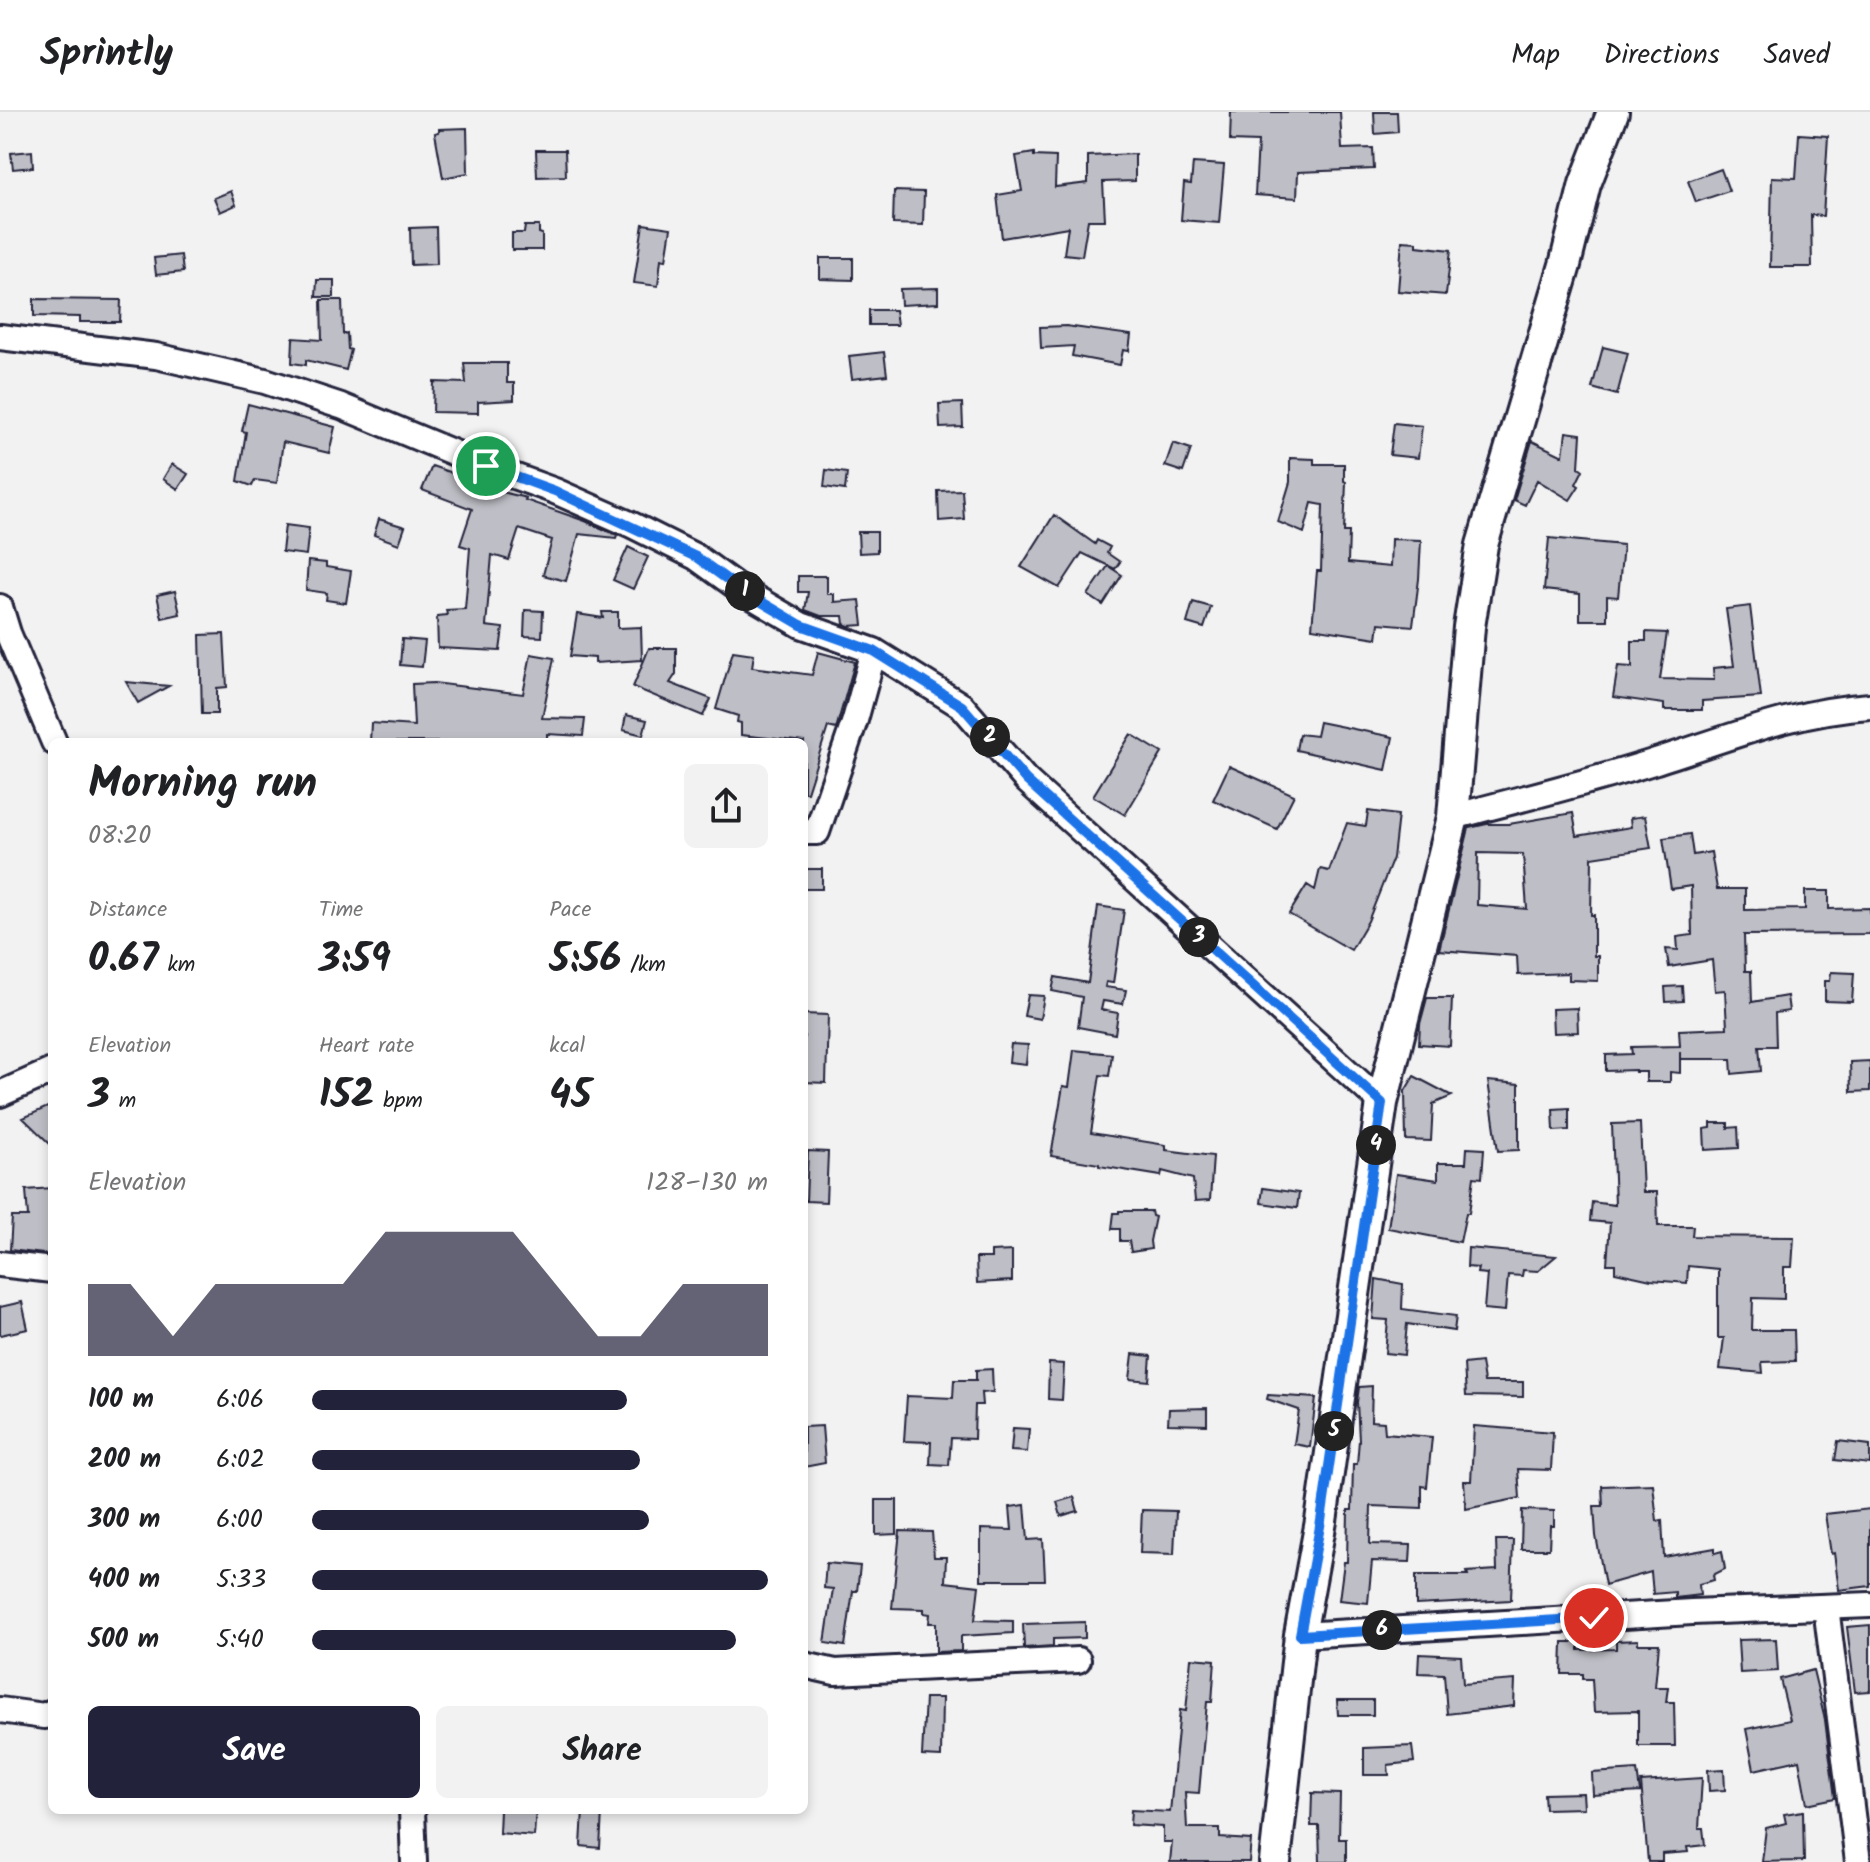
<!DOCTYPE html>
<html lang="en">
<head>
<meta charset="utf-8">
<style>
  body { margin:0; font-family:Kalam,sans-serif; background:#f2f2f2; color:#202124; height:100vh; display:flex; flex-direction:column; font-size:30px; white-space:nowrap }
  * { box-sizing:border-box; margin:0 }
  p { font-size:26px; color:#757577 }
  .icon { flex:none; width:44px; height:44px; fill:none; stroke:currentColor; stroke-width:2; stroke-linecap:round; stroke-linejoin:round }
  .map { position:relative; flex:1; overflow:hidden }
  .details { position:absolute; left:48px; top:626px; width:760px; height:1076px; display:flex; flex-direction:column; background:#fff; border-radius:12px; box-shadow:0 4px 12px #0003 }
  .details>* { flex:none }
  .pin { position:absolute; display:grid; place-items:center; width:68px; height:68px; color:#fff; margin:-34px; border:4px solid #fff; border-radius:50%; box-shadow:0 2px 8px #0007 }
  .km { position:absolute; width:40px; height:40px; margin:-20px; border-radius:50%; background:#222; color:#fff; font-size:22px; line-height:40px; text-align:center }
  .round { display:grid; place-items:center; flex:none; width:84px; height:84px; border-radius:12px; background:#f2f2f2 }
  .summary { display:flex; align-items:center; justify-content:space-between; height:136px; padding:0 40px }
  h1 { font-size:44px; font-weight:700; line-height:60px }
  .figures { display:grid; grid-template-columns:repeat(3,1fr); gap:12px; height:136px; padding:8px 40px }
  .figures div { display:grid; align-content:center }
  .figures b { font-size:40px; font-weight:700 }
  .figures small { font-size:22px; font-weight:400 }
  .figures p { font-size:22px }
  .chart { height:224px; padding:16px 40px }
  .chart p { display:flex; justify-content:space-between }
  .chart svg { width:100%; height:144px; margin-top:8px; fill:#22223b; opacity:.7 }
  .action { display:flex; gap:16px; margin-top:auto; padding:16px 40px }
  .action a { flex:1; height:92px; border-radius:12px; background:#22223b; color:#fff; font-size:32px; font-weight:700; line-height:92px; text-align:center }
  .action a+a { background:#f2f2f2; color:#202124 }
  ul { padding:0 40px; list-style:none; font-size:26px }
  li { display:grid; grid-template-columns:128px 96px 1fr; align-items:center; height:60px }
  li i { height:20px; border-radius:10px; background:#22223b }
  header { display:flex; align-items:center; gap:48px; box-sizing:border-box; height:112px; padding:0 40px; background:#fff; border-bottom:2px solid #e0e0e0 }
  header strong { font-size:38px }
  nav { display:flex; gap:44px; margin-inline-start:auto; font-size:28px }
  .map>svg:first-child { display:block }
</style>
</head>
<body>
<header>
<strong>Sprintly</strong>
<nav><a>Map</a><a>Directions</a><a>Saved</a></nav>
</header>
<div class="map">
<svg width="1870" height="1750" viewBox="0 0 1870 1750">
  <rect width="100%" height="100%" fill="#f2f2f3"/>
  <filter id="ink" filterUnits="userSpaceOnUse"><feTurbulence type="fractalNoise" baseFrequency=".0125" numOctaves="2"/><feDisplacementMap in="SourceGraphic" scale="16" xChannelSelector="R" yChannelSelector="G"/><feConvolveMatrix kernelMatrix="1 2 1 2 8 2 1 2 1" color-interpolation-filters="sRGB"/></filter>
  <g filter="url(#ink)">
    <path fill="#bebec6" stroke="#22223b" stroke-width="2" fill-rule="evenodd" d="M1231 0H1340L1342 37 1373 36 1374 57 1298 60 1297 86 1255 83 1258 30 1230 29Z
      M1374 0H1397L1398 20 1375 22Z
      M467 16 468 61 443 66 435 21 439 20V17Z
      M1799 22 1828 24 1823 104 1811 103 1812 155H1770L1772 65 1796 66Z
      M536 38H565L566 64 537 65Z
      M32 39 33 55 13 57 11 41Z
      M1034 41V44L1056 45 1055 75 1088 71V44L1135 42V69L1103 70 1105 108H1088L1082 144 1064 142 1068 115 1002 126 997 83 1022 79 1016 44Z
      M1193 51 1224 53 1219 111 1181 108 1184 71 1191 72Z
      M1721 57 1729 79 1696 90 1688 69Z
      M231 79 236 93 220 100 214 86Z
      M894 79 924 80 923 113 893 112Z
      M643 112 671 116 666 148 661 147 658 174 634 171Z
      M525 114H539V121L542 122V138H512V121H524Z
      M436 115 437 152 411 153 410 116Z
      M1402 129 1417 130V134L1451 138 1446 183 1398 179Z
      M181 143 183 160 156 163 154 146Z
      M820 146H853V168L820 167Z
      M317 168H334V185H316Z
      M938 176V191L901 193 900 177Z
      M34 187 121 188 120 210H80V205L34 204Z
      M321 188H342L343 222 347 221 348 237 351 238 346 258 306 248V253L292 251 293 226 322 228Z
      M869 198H895L897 213H869Z
      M1066 214 1131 223 1129 239 1123 238 1120 253 1072 244 1074 234 1041 236 1040 215Z
      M1603 235 1628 241 1617 283 1592 276Z
      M884 240 887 263 852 267 849 244Z
      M464 251H507V271H514V288L478 290V301L433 300 434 270 466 271Z
      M962 291 963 315 940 316 939 292Z
      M248 292 335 315 329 341 283 330 277 371 255 368 252 374 238 369 246 320 242 319Z
      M1394 311 1422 314 1418 346 1390 343Z
      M1566 320 1581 322 1579 355 1583 358 1576 372 1579 374 1570 388 1537 368 1525 393 1514 388 1532 329 1563 344Z
      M1173 331 1191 337 1183 360 1165 354Z
      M1290 346 1314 347V352H1344V369L1346 370 1344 420H1349L1348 451 1390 455 1391 427 1421 428 1419 467 1413 514 1379 511 1377 526 1312 516 1317 459H1321L1323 393 1312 391 1304 421 1278 410 1290 370Z
      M172 352 188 362 178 377 163 367Z
      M432 354 480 371 479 374 526 386 525 388 585 409 617 423 616 426 579 422 566 469 543 463 552 428 519 417 509 448 492 443 486 514 503 516 500 539 438 536 437 504 447 503 446 498 465 497 470 436 460 433 472 397 422 378Z
      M826 358 847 361 845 378 824 375Z
      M962 378 964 407 939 409 938 379Z
      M1054 403 1095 432 1097 428 1110 435 1107 441 1120 450 1115 457 1082 441 1059 476 1021 455Z
      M379 407 405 415 399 432 374 423Z
      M285 413 309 416 306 443 282 440Z
      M858 420H877V440L859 441Z
      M1549 426 1623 433 1618 485 1607 484V508H1580V482L1544 478Z
      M628 435 648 445 633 477 613 468Z
      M308 449 326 451V455L351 459 346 491 326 488 327 481 306 478Z
      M1108 454 1122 463 1103 493 1088 483Z
      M798 464H827V482H834V490L860 488 863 513 849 514 844 512 843 504H821L805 498 808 480H798Z
      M175 479 180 502 162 506 157 483Z
      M1193 490 1211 495 1204 516 1187 511Z
      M1750 494 1761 585 1702 589V598H1664V592L1613 585 1618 554 1632 555V529H1646V520L1667 521 1660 567 1714 568 1713 556 1734 554 1726 497Z
      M525 498 543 499 542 525 524 524Z
      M602 500H618V516L641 515 642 548 595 551V546L570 544 577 502 603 506Z
      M224 522 227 575 217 576V602H202L200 523Z
      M402 527 425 529 422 555 400 553Z
      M649 536H676V562L670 571 711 587 703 604 633 575Z
      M733 539 754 542 752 555 812 563 818 540 855 550 836 617 828 615 807 680H804V630L741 623V611L737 610 738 604 716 597Z
      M531 542 554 546 542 606 585 607 583 624 547 622V630H370L371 611 414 614 412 572 434 571 523 582Z
      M126 570 169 574 138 591Z
      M626 603 647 608 643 623 623 618Z
      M1319 610 1393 625 1386 658 1296 638 1299 622 1316 624Z
      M1131 622 1162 641 1125 703 1093 684Z
      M1229 654 1294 683 1277 717 1213 688Z
      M1368 699 1398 703 1393 746 1368 809 1351 838 1289 802 1307 773 1315 778 1320 757 1329 759 1347 711 1366 714Z
      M1573 701 1577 724 1631 715 1630 706 1645 704 1651 736 1592 745 1591 803H1594V844H1598V869L1569 868V861L1518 863 1517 844 1439 838 1469 716 1487 712H1509ZM1478 741 1523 742 1527 797 1477 793Z
      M1690 722 1693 743 1711 740 1717 777H1745V798L1805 797V779H1829V797L1870 796V822L1744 823 1745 859H1751L1752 890 1787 884 1789 899 1775 901 1776 934H1759L1761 959 1732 962 1731 947H1680V940V961L1670 960V970H1646V960H1635V958L1606 959V943L1632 942 1631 935 1680 934 1679 918 1727 916 1725 878 1715 879 1712 848 1669 855 1666 837 1678 838 1677 825 1692 823 1691 774 1671 777 1663 726Z
      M804 757H822V777H804Z
      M1098 794 1124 798 1113 871 1106 870 1105 875 1126 878 1123 892 1103 889 1101 898 1118 901 1115 922 1078 915 1082 885 1052 879 1055 865 1088 871Z
      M1831 860 1854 861 1852 890 1825 889V869H1830Z
      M1682 874 1683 889 1666 890 1665 875Z
      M1028 883 1044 884 1040 907 1024 904Z
      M1427 886H1452L1450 934 1419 932 1420 912Z
      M1577 896 1578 920 1553 921 1552 897Z
      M804 902 828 903 826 971 804 970Z
      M1011 932 1028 933 1026 952 1009 950Z
      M1074 938 1112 942 1109 964 1100 963 1091 1021 1166 1033V1038L1213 1044 1210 1088 1195 1089 1193 1067 1162 1059 1161 1064 1099 1054V1052L1051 1044 1063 974 1069 975Z
      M1870 949V979L1851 980 1850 950Z
      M1414 964 1452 984 1433 992 1431 1029 1406 1028 1405 979Z
      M1488 969 1519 972V1038L1498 1039Z
      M52 993V1034L23 1006Z
      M1569 996V1018L1554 1019 1553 997Z
      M1640 1011 1643 1080H1657L1658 1114H1693L1692 1124 1794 1125 1792 1155H1784V1187L1753 1186 1752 1218H1794L1795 1249 1762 1250 1763 1261 1720 1257 1724 1226H1718V1157L1688 1154 1687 1171 1651 1168 1615 1160V1152H1607L1610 1111 1590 1109 1592 1090 1615 1093 1612 1012Z
      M1711 1011H1728V1016L1738 1015 1739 1036 1705 1038 1704 1017 1711 1016Z
      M1467 1036 1484 1037 1482 1066 1474 1065 1469 1101H1466L1460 1130 1388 1116 1396 1062 1438 1068V1051H1466Z
      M808 1039 828 1040 826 1090 806 1089Z
      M52 1076V1143L10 1138 12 1105H28L26 1078Z
      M1263 1076 1299 1081 1297 1096 1261 1091Z
      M1119 1099H1151L1152 1104 1155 1105 1150 1129 1151 1137 1131 1140 1129 1129H1120V1117H1112L1114 1101H1119Z
      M1468 1136 1556 1144 1538 1159 1523 1158 1522 1164 1508 1163 1505 1199 1484 1197 1487 1162 1477 1161 1478 1156 1467 1155Z
      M1012 1139V1169L977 1171 976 1146H991V1140Z
      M1376 1167 1403 1172 1402 1197 1456 1204 1454 1219 1407 1212 1404 1243 1385 1241 1388 1208 1373 1207Z
      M22 1190 28 1217 0 1223V1195Z
      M1133 1242 1151 1244 1149 1269 1130 1267Z
      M1481 1250 1484 1270H1523V1285L1466 1284 1464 1252Z
      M1049 1251 1064 1252 1062 1288 1048 1287Z
      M992 1257 993 1280 981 1281 982 1293H975L974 1327 951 1326 949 1353 930 1352 931 1330 904 1329 907 1284 953 1286 954 1268H976V1258Z
      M1372 1274 1371 1309 1384 1310 1385 1321 1432 1325 1427 1375 1422 1374V1396L1371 1394 1370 1432 1411 1433 1410 1450 1372 1449 1368 1491 1339 1488 1344 1450H1347L1348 1398H1352L1353 1352H1357L1359 1328 1357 1290 1359 1275Z
      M1268 1283 1316 1286 1310 1335 1294 1332 1299 1298 1267 1287Z
      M1207 1296V1313L1168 1312 1169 1297Z
      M822 1314 825 1351 804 1355V1315Z
      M1474 1314 1553 1320 1551 1358 1518 1357 1520 1386 1466 1397 1464 1369H1471Z
      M1013 1316 1029 1317 1027 1340 1011 1339Z
      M1838 1329 1870 1333V1352L1835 1348Z
      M1653 1372 1657 1409 1662 1408 1664 1445 1715 1436V1441L1722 1439 1725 1457 1713 1463 1714 1468 1699 1472 1700 1483 1675 1486V1480L1653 1482 1651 1460 1605 1473 1596 1424 1594 1394H1603L1602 1374Z
      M1074 1385 1078 1399 1061 1404 1057 1390Z
      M876 1388H897V1422L876 1423Z
      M1025 1393 1028 1428 1043 1427 1045 1468H981V1417L1012 1418 1010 1395Z
      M1870 1397V1474L1839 1478 1834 1441 1831 1442 1825 1402Z
      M1142 1398 1176 1399 1174 1442 1140 1441Z
      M1522 1398 1554 1399V1414H1550L1549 1437H1521Z
      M900 1419 932 1420 934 1445H946L945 1470 979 1474 975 1508 1013 1509V1521L961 1524V1539L936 1540V1511H929L930 1502 924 1501V1497L892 1496Z
      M1496 1428H1513L1511 1488 1416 1493V1463H1468L1467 1460 1497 1458Z
      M826 1451 860 1454 857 1479H853L845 1534 825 1531 833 1477 824 1476Z
      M1085 1510V1526L1053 1527V1534L1024 1536 1023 1512Z
      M1870 1513V1579L1855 1580 1847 1515Z
      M1776 1527 1778 1559 1740 1561 1738 1528Z
      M1638 1528V1532H1659L1655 1575H1668L1666 1590H1674L1675 1634H1638V1599L1594 1600 1592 1567H1583V1562H1562L1563 1530H1579V1538L1616 1537V1529Z
      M1419 1542 1461 1544 1463 1572 1515 1568 1514 1594 1447 1602 1444 1562 1418 1561Z
      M1191 1546 1215 1548 1212 1590H1207L1199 1681 1185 1680 1187 1716H1220V1726L1251 1728 1249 1750H1170L1172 1730H1163V1715L1130 1713 1131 1698 1170 1700 1180 1598 1186 1599Z
      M1813 1558 1825 1608 1835 1686 1807 1692 1799 1648 1754 1658 1746 1617 1790 1608 1780 1567Z
      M925 1586H942L941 1645 922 1644Z
      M1337 1588H1373V1603H1338Z
      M1412 1634 1414 1650 1388 1653 1389 1663H1364V1636Z
      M1724 1657 1725 1678 1709 1679 1708 1658Z
      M1637 1658 1640 1680 1593 1683 1592 1661Z
      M1702 1666 1699 1716H1703L1705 1733 1687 1735 1688 1740 1662 1742V1750H1648L1641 1670Z
      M1312 1681 1340 1682 1339 1727H1346V1750H1320L1319 1714H1311Z
      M1583 1681 1584 1696 1545 1697 1544 1682Z
      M500 1698H536L534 1724 499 1721Z
      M583 1698 602 1700 600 1736 581 1734Z
      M1803 1699 1804 1749 1762 1750 1766 1716 1786 1711 1784 1702Z"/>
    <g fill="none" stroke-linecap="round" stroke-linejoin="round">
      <g stroke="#22223b" stroke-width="30">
        <path id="minor" d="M0 225 156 244 265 269 341 294 486 354 555 379 632 413 696 445 743 479 801 513 874 539 962 594 1026 668 1382 991
          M0 495 8 521 54 630
          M1453 705C1520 687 1587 671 1653 650 1727 627 1791 599 1870 594
          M804 720H817L855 608 874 539
          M0 982 52 959
          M0 1152 52 1158
          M1826 1495 1858 1750
          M1300 1523 1692 1500 1870 1493
          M804 1553 835 1560 1078 1548
          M0 1598 44 1604 52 1600
          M412 1698 414 1750"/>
      </g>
      <g stroke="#22223b" stroke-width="36">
        <path id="major" d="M1275 1750 1300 1523 1321 1409 1382 991 1453 705 1469 515 1482 433 1565 153 1585 72 1613 0"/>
      </g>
      <use href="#minor" stroke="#fff" stroke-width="24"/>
      <use href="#major" stroke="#fff" stroke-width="30"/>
    </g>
  </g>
  <g fill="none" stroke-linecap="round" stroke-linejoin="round" filter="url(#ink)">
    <g stroke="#fff" stroke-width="16">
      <path id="route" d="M486 354 555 379 696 445 743 479 801 513 874 539 962 594 1026 668 1382 991 1321 1409 1300 1523 1594 1506"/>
    </g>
    <use href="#route" stroke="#1a73e8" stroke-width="10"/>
  </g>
</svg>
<div class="pin" style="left:486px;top:354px;background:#1e9e55"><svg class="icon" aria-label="arrive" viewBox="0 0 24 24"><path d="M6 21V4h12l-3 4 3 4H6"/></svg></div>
<div class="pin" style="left:1594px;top:1506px;background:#d93025"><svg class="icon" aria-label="check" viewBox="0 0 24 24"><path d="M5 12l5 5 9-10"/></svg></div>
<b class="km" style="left:745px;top:479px">1</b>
<b class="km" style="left:990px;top:625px">2</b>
<b class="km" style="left:1199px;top:825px">3</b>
<b class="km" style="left:1376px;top:1033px">4</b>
<b class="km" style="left:1334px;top:1319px">5</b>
<b class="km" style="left:1382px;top:1518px">6</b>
<section class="details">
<div class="summary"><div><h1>Morning run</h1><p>08:20</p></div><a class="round"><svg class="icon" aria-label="share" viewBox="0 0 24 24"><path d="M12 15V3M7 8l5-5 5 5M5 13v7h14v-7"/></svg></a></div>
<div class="figures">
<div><p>Distance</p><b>0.67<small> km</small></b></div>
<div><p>Time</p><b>3:59</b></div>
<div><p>Pace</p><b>5:56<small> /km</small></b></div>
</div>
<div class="figures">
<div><p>Elevation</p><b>3<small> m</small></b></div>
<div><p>Heart rate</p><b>152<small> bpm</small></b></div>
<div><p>kcal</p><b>45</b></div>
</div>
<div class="chart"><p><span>Elevation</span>128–130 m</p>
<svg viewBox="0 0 160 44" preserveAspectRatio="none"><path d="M0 44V22L10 22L20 38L30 22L40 22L50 22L60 22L70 6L80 6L90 6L100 6L110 22L120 38L130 38L140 22L150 22L160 22V44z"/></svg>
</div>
<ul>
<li><b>100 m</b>6:06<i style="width:69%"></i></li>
<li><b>200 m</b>6:02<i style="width:72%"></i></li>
<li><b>300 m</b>6:00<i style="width:74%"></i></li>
<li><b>400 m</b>5:33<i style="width:100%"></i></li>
<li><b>500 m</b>5:40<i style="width:93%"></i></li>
</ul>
<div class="action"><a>Save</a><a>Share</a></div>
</section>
</div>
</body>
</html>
